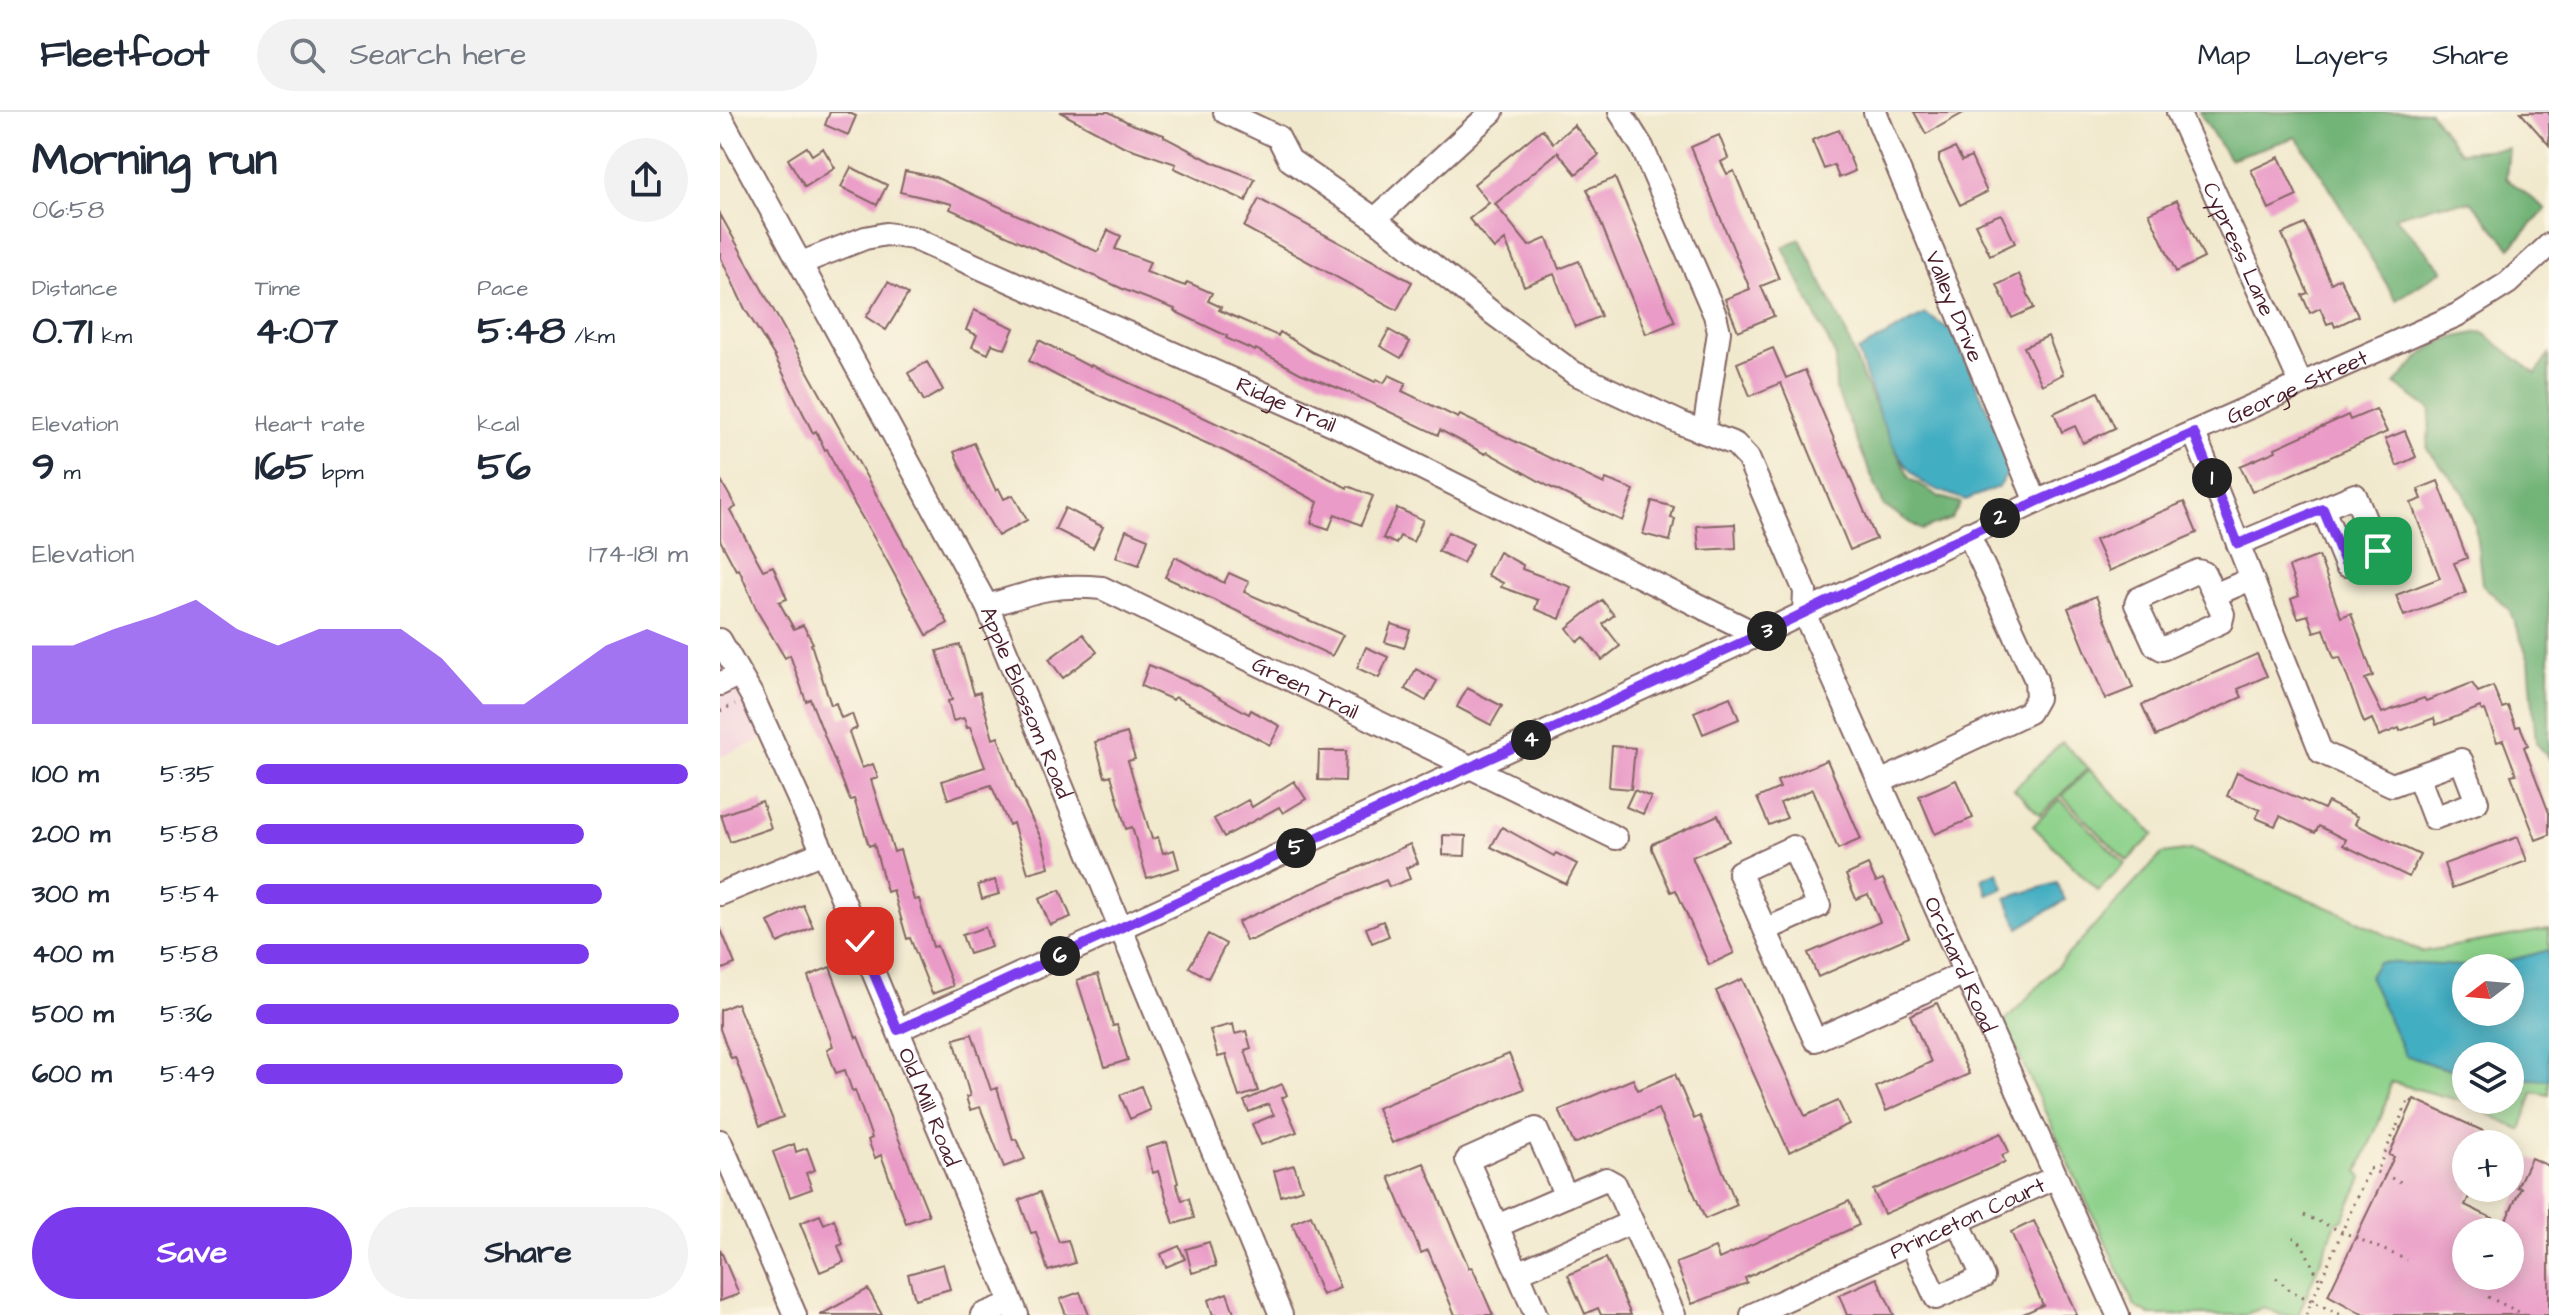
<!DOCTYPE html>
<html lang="en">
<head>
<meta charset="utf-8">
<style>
  body { margin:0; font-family:"Architects Daughter",sans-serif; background:#f2f2f3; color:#1f2937; height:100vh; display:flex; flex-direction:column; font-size:30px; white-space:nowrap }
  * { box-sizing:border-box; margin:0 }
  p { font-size:26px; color:#747a83 }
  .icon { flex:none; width:44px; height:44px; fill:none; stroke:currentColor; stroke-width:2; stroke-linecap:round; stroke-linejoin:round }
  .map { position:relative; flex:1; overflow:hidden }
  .details { display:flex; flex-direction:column; background:#fff; width:720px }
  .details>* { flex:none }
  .needle { width:52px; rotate:254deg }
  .buttons { position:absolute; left:1732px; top:842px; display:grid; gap:16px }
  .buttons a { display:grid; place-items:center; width:72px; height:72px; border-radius:50%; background:#fff; box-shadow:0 4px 20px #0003; font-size:40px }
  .pin { position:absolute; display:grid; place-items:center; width:68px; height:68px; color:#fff; margin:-34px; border-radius:16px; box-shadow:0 4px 12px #0006 }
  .km { position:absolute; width:40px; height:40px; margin:-20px; border-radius:50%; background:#222; color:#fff; font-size:22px; line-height:40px; text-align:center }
  .round { display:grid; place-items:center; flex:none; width:84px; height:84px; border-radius:42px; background:#f2f2f3 }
  .overview { display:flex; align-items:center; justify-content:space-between; height:136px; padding:0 32px }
  h1 { font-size:44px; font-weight:800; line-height:60px }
  .stats { display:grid; grid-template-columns:repeat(3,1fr); gap:12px; height:136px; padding:8px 32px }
  .stats div { display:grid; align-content:center }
  .stats b { font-size:40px; font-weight:800 }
  .stats small { font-size:22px; font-weight:400 }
  .stats p { font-size:22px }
  .chart { height:224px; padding:16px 32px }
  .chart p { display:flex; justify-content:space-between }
  .chart svg { width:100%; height:144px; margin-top:8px; fill:#7c3aed; opacity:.7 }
  .button { display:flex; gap:16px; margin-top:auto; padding:16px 32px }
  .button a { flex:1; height:92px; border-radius:48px; background:#7c3aed; color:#fff; font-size:32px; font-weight:800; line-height:92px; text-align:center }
  .button a+a { background:#f2f2f3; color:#1f2937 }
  ul { padding:0 32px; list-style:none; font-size:26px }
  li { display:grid; grid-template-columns:128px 96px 1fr; align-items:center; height:60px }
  li i { height:20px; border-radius:10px; background:#7c3aed }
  header { display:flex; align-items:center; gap:48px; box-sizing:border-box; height:112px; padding:0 40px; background:#fff; border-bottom:2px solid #e0e1e3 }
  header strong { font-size:38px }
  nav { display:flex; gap:44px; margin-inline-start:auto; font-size:28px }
  .search { width:560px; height:72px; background:#f2f2f3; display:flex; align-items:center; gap:20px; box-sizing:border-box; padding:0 28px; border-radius:44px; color:#747a83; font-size:30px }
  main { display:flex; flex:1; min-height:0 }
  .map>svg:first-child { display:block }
</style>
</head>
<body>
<header>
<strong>Fleetfoot</strong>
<div class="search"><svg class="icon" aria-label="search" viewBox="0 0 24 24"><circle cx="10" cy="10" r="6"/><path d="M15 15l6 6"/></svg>Search here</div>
<nav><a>Map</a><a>Layers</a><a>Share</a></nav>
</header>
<main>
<section class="details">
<div class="overview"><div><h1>Morning run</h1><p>06:58</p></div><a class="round"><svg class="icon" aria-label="share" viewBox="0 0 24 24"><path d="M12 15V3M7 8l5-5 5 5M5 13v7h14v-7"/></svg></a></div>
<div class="stats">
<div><p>Distance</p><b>0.71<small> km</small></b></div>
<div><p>Time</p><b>4:07</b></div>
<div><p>Pace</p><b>5:48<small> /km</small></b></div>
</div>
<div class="stats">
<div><p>Elevation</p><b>9<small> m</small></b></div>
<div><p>Heart rate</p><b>165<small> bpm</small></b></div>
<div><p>kcal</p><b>56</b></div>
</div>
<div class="chart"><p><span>Elevation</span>174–181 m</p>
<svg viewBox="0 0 160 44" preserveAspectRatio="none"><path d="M0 44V20L10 20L20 15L30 11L40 6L50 15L60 20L70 15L80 15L90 15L100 24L110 38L120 38L130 29L140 20L150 15L160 20V44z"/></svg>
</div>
<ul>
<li><b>100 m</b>5:35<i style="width:100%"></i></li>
<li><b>200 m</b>5:58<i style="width:76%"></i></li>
<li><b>300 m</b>5:54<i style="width:80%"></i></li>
<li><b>400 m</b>5:58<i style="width:77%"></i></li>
<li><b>500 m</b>5:36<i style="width:98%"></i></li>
<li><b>600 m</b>5:49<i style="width:85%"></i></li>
</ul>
<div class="button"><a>Save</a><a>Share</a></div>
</section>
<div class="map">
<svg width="1829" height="1203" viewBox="0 0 1829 1203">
  <rect width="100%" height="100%" fill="#fcf5e5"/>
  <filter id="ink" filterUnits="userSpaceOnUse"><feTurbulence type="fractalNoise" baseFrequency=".0125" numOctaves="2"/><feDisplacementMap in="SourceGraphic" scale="16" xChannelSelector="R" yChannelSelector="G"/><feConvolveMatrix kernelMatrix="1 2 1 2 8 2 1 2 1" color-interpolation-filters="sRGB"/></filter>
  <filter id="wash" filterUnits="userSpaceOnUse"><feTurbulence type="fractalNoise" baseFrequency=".006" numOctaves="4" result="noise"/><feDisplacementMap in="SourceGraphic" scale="32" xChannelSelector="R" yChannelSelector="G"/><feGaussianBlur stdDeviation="1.8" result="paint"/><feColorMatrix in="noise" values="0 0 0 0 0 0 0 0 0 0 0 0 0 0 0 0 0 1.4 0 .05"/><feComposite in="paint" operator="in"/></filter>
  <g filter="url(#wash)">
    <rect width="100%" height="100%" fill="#f1e9cd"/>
    <path fill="#f3cfde" d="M0 528 50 624 0 645Z"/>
    <path fill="#8ed28c" stroke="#6c785c" stroke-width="2" fill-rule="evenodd" d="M1342 630 1368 656 1320 703 1294 677Z
      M1369 657 1434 722 1407 749 1342 684Z
      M1340 687 1405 752 1378 779 1313 714Z
      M1472 738 1621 801 1701 840 1829 817V983L1813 980 1801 1018 1745 990 1671 970 1663 1000 1638 1060 1642 1066 1623 1107 1616 1111 1578 1203H1561L1544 1195 1524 1203H1430L1415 1194 1284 911 1442 742ZM1746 856H1790V900H1746ZM1746 944H1790V988H1746Z"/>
    <path fill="#72b478" stroke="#5e6a52" stroke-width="2" d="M1479 0H1710L1740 40 1789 36 1786 66 1826 97 1790 136 1752 90 1717 93 1675 105 1723 158 1676 188 1603 65 1576 25 1509 47Z
      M1080 127 1124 216 1145 271 1189 366 1220 385 1241 391 1231 407 1202 418 1164 394 1116 278 1115 243 1063 135Z
      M1762 220 1816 262 1829 242V647L1816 630 1809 548 1789 497 1762 472 1755 413 1744 381 1707 337 1711 298 1675 272C1709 235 1711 228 1762 220Z"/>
    <path fill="#43aec2" stroke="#466676" stroke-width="2" fill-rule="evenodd" d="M1205 202 1232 219 1293 354 1278 375 1246 388C1233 383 1217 379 1205 372 1169 348 1151 278 1138 239Z
      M1278 760 1284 776 1268 783 1262 767Z
      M1337 771 1345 788 1299 816 1286 786Z
      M1829 838V968L1790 966V944H1746V959L1719 955 1685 943 1649 864 1658 850 1764 855ZM1790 856V900H1746V856Z"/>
    <g id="blocks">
      <path fill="#ea9bc7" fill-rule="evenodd" d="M110 0H127L136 4 128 23 105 13Z
        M340 0H389L411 12 444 23V25L492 50 535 67 526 89 454 56 456 52 403 34Z
        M1194 0H1245L1206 22Z
        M1800 0H1829V33Z
        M854 13 879 43 856 62 838 40 775 92 809 134 827 126 839 157 859 149 881 204 855 215 834 162 804 174 785 128 774 137 749 107 769 91 754 72 822 17 833 31Z
        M1119 18 1135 59 1119 66 1114 53 1104 57 1092 28Z
        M999 23 1008 46 1001 50 1007 62 1014 59 1059 167 1041 174 1054 204 1018 219 1005 187 1030 177 971 35Z
        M87 35 92 43 103 36 115 56 85 75 68 47Z
        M1235 36 1242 49 1251 45 1267 80 1240 93 1219 49V43Z
        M1559 45 1577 84 1549 97 1531 58Z
        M131 55 167 73 157 93 121 75Z
        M185 59 215 65 378 140 388 118 401 124 395 137 430 150 426 160 465 174 467 170 492 181 488 189 501 195 499 198 558 224 560 220 592 240 655 270 657 267 664 271 669 263 686 271 682 279 738 306 740 303 884 372 886 367 914 378 902 409 830 375 767 340 765 342 720 318 718 323 628 280 580 261 536 237 535 239 506 226 507 224 454 199 455 197 405 178 230 97 232 92 180 80Z
        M895 66 955 210 926 222 867 77Z
        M539 87 692 170 677 198 524 115Z
        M1457 88 1484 146 1456 160 1429 101Z
        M0 102 228 511 207 523 165 445 128 381 107 337 105 338 96 319 93 321 55 245 25 197 0 144Z
        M1281 102 1295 131 1270 143 1255 112Z
        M1585 112 1611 171 1620 166 1638 204 1615 215 1613 210 1607 212 1600 196 1590 201 1582 183 1588 181 1562 122Z
        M1299 162 1314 196 1292 206 1277 173Z
        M168 170 188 182 166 218 146 205Z
        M254 198 294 216 285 237 272 232 268 242 252 235 257 223 246 218Z
        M669 218 690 230 681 246 660 234Z
        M1328 224 1343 262 1322 273 1304 235Z
        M319 228 370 255 371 253 573 347 627 376 628 374 653 384 641 413 615 402 609 417 591 411 598 390 506 340 345 268 309 249Z
        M1053 236 1066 266 1085 258 1156 427 1130 438 1061 271 1030 284 1017 251Z
        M207 250 223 278 204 289 188 261Z
        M1378 280 1395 316 1363 331 1355 314 1342 320 1334 301Z
        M1656 297 1667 320 1532 380 1520 354 1556 339 1555 336 1628 303 1630 308Z
        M1685 319 1696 345 1677 354 1665 327Z
        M254 331 276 379 279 377 284 387 293 383 307 408 278 424 251 379 234 340Z
        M0 367 16 395 10 398 43 458 53 454 67 487 59 490 74 517 83 513 93 531 91 532 111 593 116 591 121 606 132 602 137 616 129 620 142 656 153 652 158 666 151 668 174 740 180 738 194 788 199 787 213 835 217 834 233 874 212 882 190 826 187 827 173 778 167 780 154 732 149 734 134 687 130 688 90 587 86 589 70 543 65 546 37 499 19 457 16 458 0 428Z
        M1718 369 1747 446 1734 451 1746 481 1684 504 1676 483 1720 466 1691 391 1702 387 1698 377Z
        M932 389 954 395 951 406 955 407 950 429 923 422Z
        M1464 390 1477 421 1389 459 1375 428Z
        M345 396 383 415 373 436 335 417Z
        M677 396 703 408 693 430 680 424 676 432 663 426Z
        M1015 412 1016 436 979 438 977 414Z
        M406 418 428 427 419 453 396 445Z
        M728 420 753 432 743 451 718 439Z
        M779 440 803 453 802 457 851 475 840 507 815 497 818 488 781 475 783 471 767 463Z
        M1599 444 1621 505 1631 501 1653 564 1645 567 1662 601 1704 586 1706 589 1752 571 1758 580 1773 574 1782 596 1788 594 1796 615 1800 614 1808 633 1804 635 1829 701V723L1816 728 1791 663 1796 662 1783 628 1777 630 1765 598 1762 599 1760 595 1716 613 1714 606 1680 619 1679 616 1659 624 1652 607 1644 611 1620 545 1614 546 1604 517 1594 520 1588 503 1578 506 1571 487 1579 484 1569 455Z
        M455 445 504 471 509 461 529 470 524 480 623 523 612 544 445 465Z
        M1376 484 1413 576 1385 587 1348 496Z
        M882 488 894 503 883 512 900 534 882 548 864 525 858 530 847 516Z
        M671 512 690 518 684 536 665 530Z
        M363 522 377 540 343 566 329 547Z
        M240 533 254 582 260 580 273 627 278 625 296 674 322 728 329 755 308 761 293 711 289 713 271 673 228 687 222 669 265 655 250 615 247 616 244 606 233 609 228 589 232 588 217 539Z
        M646 535 668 545 659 566 637 556Z
        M1537 542 1547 564 1518 577 1522 585 1436 624 1422 593Z
        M429 553 481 575 529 602 531 598 560 614 550 633 455 585 453 588 421 574Z
        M696 557 717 569 706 589 685 577Z
        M747 576 782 594 771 613 737 595Z
        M1010 585 1019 607 983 622 974 600Z
        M407 621 415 647 408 649 432 727 438 725 443 741 454 738 459 756 427 766 412 715 406 717 391 663 385 665 375 630Z
        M892 634 915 636 911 677 889 675Z
        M599 639H626L625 669 598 668Z
        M1107 648 1141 727 1118 737 1093 677 1060 691 1067 706 1049 713 1037 686 1060 676 1057 669Z
        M1517 660 1604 697 1608 690 1638 705 1635 712 1700 743 1689 765 1623 733 1626 728 1599 714 1595 721 1560 704 1555 714 1536 706 1540 698 1507 684Z
        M1236 668 1253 706 1215 722 1199 684Z
        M574 669 586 687 563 701 559 695 504 725 494 707 528 688 532 695Z
        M914 678 931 685 923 702 906 695Z
        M42 689 51 716 10 730 1 703Z
        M998 703 1009 729 972 745 1014 841 989 853 956 778 951 780 932 737V732Z
        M782 715 834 744 836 741 857 752 846 772 771 735Z
        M723 723 746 724 745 744 723 743Z
        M1798 725 1807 749 1732 776 1724 752Z
        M690 732 698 751 686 756 690 767 669 775 666 768 602 794 532 828H526L518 810Z
        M1148 753 1156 770 1163 767 1189 825 1098 865 1088 841 1160 810 1148 782 1136 787 1126 763Z
        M275 768 279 782 262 787 258 773Z
        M340 778 351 805 330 813 319 787Z
        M83 793 93 815 58 831 48 810Z
        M663 809 669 824 652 831 646 816Z
        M0 815 15 852 0 858Z
        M265 815 271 835 249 842 242 823Z
        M488 822 506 832 488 866 469 855Z
        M110 855 136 926 138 925 209 1103 186 1111 161 1043 155 1046 148 1028 152 1026 135 978 132 979 125 958 116 961 107 937 113 934 88 864Z
        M378 862 393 914 397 913 408 948 385 955 357 868Z
        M1022 867 1085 1004 1118 989 1129 1012 1069 1040 996 879Z
        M17 891 63 1005 40 1014 15 945 11 946 0 917V898Z
        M1217 891 1249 962 1166 999 1156 975 1211 950 1190 903Z
        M513 912 515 922 526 919 531 936 525 938 538 979 519 985 506 943 498 945 490 918Z
        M252 922 271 978 277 976 293 1028 296 1027 305 1047 284 1055 260 995 250 998 246 985 250 984 234 927Z
        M789 942 804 977 672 1031 657 996Z
        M955 962 974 1007 980 1004 1017 1093 985 1107 938 997 854 1032 839 998 913 967 918 978Z
        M562 972 567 983 562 986 577 1020 541 1033 532 1012 554 1003 548 992 529 1000 524 989Z
        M421 974 430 998 410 1007 400 983Z
        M1694 987 1791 1032H1746V1076H1753L1745 1093 1784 1112 1801 1076 1797 1075 1811 1046 1829 1054V1203H1644L1608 1183 1674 1045 1669 1043ZM1746 1120H1790V1164H1746Z
        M1281 1021 1289 1040 1282 1043 1285 1050 1164 1102 1153 1078Z
        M447 1030 458 1071 456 1072 462 1088 469 1086 474 1106 454 1112 438 1059 433 1061 426 1036Z
        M74 1032 76 1040 87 1036 95 1058 86 1061 92 1077 70 1085 53 1040Z
        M704 1051 749 1156 752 1155 773 1203H735L708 1138 701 1141 669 1065Z
        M574 1053 582 1077 561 1084 554 1059Z
        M320 1080 339 1130 348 1128 355 1151 328 1159 316 1120 311 1121 299 1088Z
        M1129 1089 1139 1113 1025 1166 1027 1171 972 1192 956 1151 995 1136 999 1147Z
        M100 1103 104 1112 114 1107 123 1132 118 1134 124 1150 100 1160 80 1111Z
        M591 1103 620 1176 602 1183 572 1111Z
        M1314 1109 1357 1203H1301L1323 1193 1291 1120Z
        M489 1130 496 1154 472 1161 466 1137Z
        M459 1134 465 1147 446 1155 441 1142Z
        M0 1137 19 1182 0 1189Z
        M886 1146 900 1178 911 1203H881L878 1196 865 1202 848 1163Z
        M223 1152 230 1177 195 1187 188 1162Z
        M1157 1166 1174 1203H1127L1119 1183Z
        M148 1177 162 1203H100Z
        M360 1180 369 1203H346L340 1187Z
        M507 1181 515 1203H493L488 1188Z"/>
    </g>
  </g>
  <g filter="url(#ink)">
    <use href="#blocks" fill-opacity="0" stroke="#846664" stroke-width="2"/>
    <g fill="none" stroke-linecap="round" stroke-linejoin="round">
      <g stroke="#846664" stroke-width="26">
        <g id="minor">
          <path id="s1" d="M505 0 558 25 570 48 655 107 771 200 854 261 963 312 1015 332 1028 346 1085 479 1084 501 1398 1203"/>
          <path d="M900 0 922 35 995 203 999 220 984 319"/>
          <path id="s2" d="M1155 0 1316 390"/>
          <path id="s3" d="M1458 0 1581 272"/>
          <path id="s4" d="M0 4 267 494 561 1203"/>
          <path d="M655 107 772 0"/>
          <path id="s5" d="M81 151 145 126 166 122 193 126 617 314 1038 523"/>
          <path d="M1474 321 1601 640 1672 673 1741 648 1757 690 1714 706 1698 664"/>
          <path d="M1518 432 1635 383 1658 439 1626 453 1603 397"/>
          <path d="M1494 483 1484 461 1478 459 1418 487 1416 492 1435 533 1442 537 1501 510 1503 502 1494 483 1531 467"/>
          <path id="s6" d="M267 494C313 480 333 471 382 476L896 726"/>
          <path id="s7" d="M0 528 32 584 103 740 297 1203"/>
          <path d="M0 572 19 562"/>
          <path d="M1160 670 1309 600 1317 586 1316 568 1248 421"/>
          <path d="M0 782 103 740"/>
          <path d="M1045 818 1099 794 1073 735 1019 760 1095 928 1245 861"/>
          <path id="s8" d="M178 918 1038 523 1316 390 1737 203 1788 171 1829 133"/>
          <path d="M0 1029 75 1203"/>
          <path d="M777 1114 846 1084"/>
          <path d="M1191 1131 1216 1186 1263 1165 1238 1109"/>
          <path d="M798 1161 747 1048 816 1017 846 1084 886 1067 895 1072 954 1203"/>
          <path d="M262 1203 292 1191"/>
          <path d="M816 1203 798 1161 912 1110"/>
          <path id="s9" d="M1032 1203 1336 1065"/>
        </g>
      </g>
      <path stroke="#846664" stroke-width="3" stroke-dasharray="2 6" stroke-linecap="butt" d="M0 599 15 592
        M1677 1014 1689 987 1693 990
        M1649 1057 1681 1070 1679 1075
        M1584 1103 1687 1148
        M1573 1125 1582 1132 1600 1169
        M1556 1166 1571 1179 1621 1203
        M1768 1185 1805 1203
        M1586 1203 1649 1057 1659 1054 1677 1014 1681 1016"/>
      <use href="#minor" stroke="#fff" stroke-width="22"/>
    </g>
  </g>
  <g fill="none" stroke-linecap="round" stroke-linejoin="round" filter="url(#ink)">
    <g stroke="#fff" stroke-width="16">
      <path id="route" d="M140 829 178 918 1038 523 1316 390 1474 321 1518 432 1603 397 1626 453 1658 439"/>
    </g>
    <use href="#route" stroke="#7c3aed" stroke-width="10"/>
  </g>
  <g text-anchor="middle" stroke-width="7" stroke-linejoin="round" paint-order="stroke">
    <g font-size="22" fill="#4a1f2b" stroke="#fcf5e5">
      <text dy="8" stroke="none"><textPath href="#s3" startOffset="150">Cypress Lane</textPath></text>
      <text dy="8" stroke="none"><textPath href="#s2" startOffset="210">Valley Drive</textPath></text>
      <text dy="8" stroke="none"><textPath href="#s8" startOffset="1540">George Street</textPath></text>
      <text dy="8" stroke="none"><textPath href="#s5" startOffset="526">Ridge Trail</textPath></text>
      <text dy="8" stroke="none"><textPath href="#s6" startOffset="344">Green Trail</textPath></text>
      <text dy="8" stroke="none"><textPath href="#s4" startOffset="662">Apple Blossom Road</textPath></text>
      <text dy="8" stroke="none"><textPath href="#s1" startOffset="1186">Orchard Road</textPath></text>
      <text dy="8" stroke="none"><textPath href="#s7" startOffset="512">Old Mill Road</textPath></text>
      <text dy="8" stroke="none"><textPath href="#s9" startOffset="236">Princeton Court</textPath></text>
    </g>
  </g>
</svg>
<div class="buttons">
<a><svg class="needle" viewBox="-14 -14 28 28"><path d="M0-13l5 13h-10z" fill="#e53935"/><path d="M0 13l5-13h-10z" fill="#747a83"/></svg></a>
<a><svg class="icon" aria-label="layers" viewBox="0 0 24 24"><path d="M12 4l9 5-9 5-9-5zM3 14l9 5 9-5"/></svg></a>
<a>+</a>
<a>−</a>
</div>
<div class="pin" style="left:1658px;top:439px;background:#1e9e55"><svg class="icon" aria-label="arrive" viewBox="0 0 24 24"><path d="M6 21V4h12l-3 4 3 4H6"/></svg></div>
<div class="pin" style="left:140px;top:829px;background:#d93025"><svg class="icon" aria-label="check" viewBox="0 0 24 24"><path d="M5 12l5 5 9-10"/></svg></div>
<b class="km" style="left:1492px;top:366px">1</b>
<b class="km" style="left:1280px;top:406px">2</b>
<b class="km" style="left:1047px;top:519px">3</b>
<b class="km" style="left:811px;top:628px">4</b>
<b class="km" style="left:576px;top:736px">5</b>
<b class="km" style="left:340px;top:844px">6</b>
</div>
</main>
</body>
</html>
